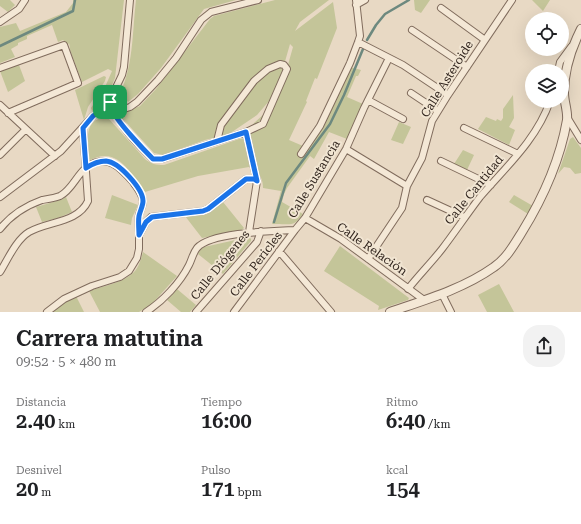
<!DOCTYPE html>
<html lang="es">
<head>
<meta charset="utf-8">
<style>
  body { margin:0; font-family:"Roboto Serif",serif; background:#f2f2f2; color:#202124; height:100vh; display:flex; flex-direction:column; font-size:15px; white-space:nowrap }
  * { box-sizing:border-box; margin:0 }
  p { font-size:13px; color:#757577 }
  .icon { flex:none; width:22px; height:22px; fill:none; stroke:currentColor; stroke-width:2; stroke-linecap:round; stroke-linejoin:round }
  .map { position:relative; height:312px; overflow:hidden }
  .side { display:flex; flex-direction:column; background:#fff; flex:1 }
  .side>* { flex:none }
  .buttons { position:absolute; left:525px; top:12px; display:grid; gap:8px }
  .buttons a { display:grid; place-items:center; width:44px; height:44px; border-radius:50%; background:#fff; box-shadow:0 4px 16px #0002; font-size:20px }
  .pin { position:absolute; display:grid; place-items:center; width:34px; height:34px; color:#fff; margin:-17px; border-radius:8px; box-shadow:0 2px 6px #0006 }
  .round { display:grid; place-items:center; flex:none; width:42px; height:42px; border-radius:16px; background:#f2f2f2 }
  .overview { display:flex; align-items:center; justify-content:space-between; height:68px; padding:0 16px }
  h1 { font-size:22px; font-weight:600; line-height:30px }
  .figures { display:grid; grid-template-columns:repeat(3,1fr); gap:6px; height:68px; padding:4px 16px }
  .figures div { display:grid; align-content:center }
  .figures b { font-size:20px; font-weight:600 }
  .figures small { font-size:11px; font-weight:400 }
  .figures p { font-size:11px }
  .map>svg:first-child { display:block }
</style>
</head>
<body>
<div class="map">
<svg width="581" height="312" viewBox="0 0 581 312">
  <rect width="100%" height="100%" fill="#e8d9c4"/>
  <path fill="#c4c599" d="M0 0H10L15 5 8 12 0 6Z
    M73 0H124L115 78 109 92 100 104 92 111 91 108 105 87 112 71 108 69 82 82 70 50V48L69 43 68 45 63 40 58 42 52 25 27 36V39L18 43V45L11 49 15 57 0 63V27L16 23 20 31 66 12 73 3Z
    M136 0H236L204 9 161 68 138 94 128 102 126 99 124 102H119L117 99C134 69 132 33 136 0Z
    M275 0H329L300 22 295 31 333 2 337 28 317 79 315 78 306 101 307 102 305 106 289 140 303 146 311 144 321 130 350 67 361 70 358 76H356L347 97 363 104 347 139 329 132 314 159 310 156 287 188 284 194 282 202 303 214C293 229 288 223 272 224L281 191 263 188C263 177 258 171 249 167L198 176 145 192C135 179 123 156 105 156 99 156 95 158 90 160L88 158C88 142 83 114 109 119L145 159C151 164 156 165 164 165L239 139 245 138 254 123 264 114 282 86 293 47 290 44 276 93 257 115 229 134 205 140 163 155 154 153 122 118V115L123 113 140 106 156 89 210 19 214 16Z
    M414 0H430L421 13 415 10Z
    M532 0H550L543 11Z
    M19 65 25 81 8 92 0 71Z
    M104 76 106 77 105 81 88 107 84 120 75 90Z
    M513 95 514 118 509 127 515 130 509 145 478 129 486 117 496 121 497 119 501 121 503 118V109Z
    M399 122 411 127 403 144 391 140Z
    M573 137 581 148V173L575 174 570 168 564 167 558 174 570 139Z
    M463 150 474 155 467 170 454 164Z
    M112 195 138 205 132 218 131 225 105 218Z
    M514 195 533 206 528 214 509 202Z
    M66 197 72 212 58 218 42 222 36 207 60 200Z
    M223 202 244 228 242 230 202 238 185 216 207 213Z
    M249 237 251 239V241L223 274 198 254 201 249 204 247Z
    M340 246 409 298 408 300 378 310 379 306 324 271Z
    M143 252 177 276 152 304 139 312H100L89 291C103 286 123 283 134 272 139 267 141 259 143 252Z
    M499 284 514 312H487L478 295Z
    M177 289 196 305 190 312H181L167 300Z
    M76 296 84 312H51L68 300Z"/>
  <g fill="none" stroke-linecap="round" stroke-linejoin="round">
    <path stroke="#6d897f" stroke-width="2.5" d="M367 40 376 25 385 14 409 0
      M0 46 73 11 75 0
      M274 222 286 183 330 124 344 95 363 49"/>
    <g stroke="#806c5d" stroke-width="8">
      <path id="minor" d="M356 5 365 0
        M441 8 485 40
        M0 22 19 9 25 0
        M412 30 467 67
        M358 42 403 65 448 95
        M0 68 64 45 78 83 8 113
        M558 71 560 62 571 47
        M411 93 438 111
        M368 100 403 119
        M109 102 122 75 124 67 130 0
        M0 105 55 156
        M114 107 124 109 130 107 137 102 158 80 176 58 201 20 211 12 258 0
        M113 110C122 128 138 145 153 159H162L246 132 263 124 287 69 284 65 280 64 268 69 254 81 221 125 217 141
        M567 117 581 140
        M464 128 518 154
        M246 132 257 181 249 232
        M346 149 407 186
        M301 154 320 126 350 63 358 42 360 36 356 0
        M0 155 26 129
        M441 161 491 185
        M0 197 61 151 93 116 105 108
        M427 200 464 217
        M305 218 341 239 424 300
        M0 229C11 215 25 206 42 200 48 199 55 198 60 196 72 190 77 174 87 167 107 153 120 167 133 182 137 188 142 193 143 201 143 206 140 211 139 215 138 221 139 228 139 234
        M279 251 331 312
        M368 259 402 208 407 186 422 158 432 121 448 95 512 0
        M0 272C8 259 16 240 29 232 48 221 78 223 88 201L83 128
        M408 289C419 275 431 263 442 249 455 232 467 214 480 197 506 167 537 139 550 101
        M442 294 451 312
        M47 312 64 299 92 286 120 277 129 271 137 258 139 249V235L146 222 151 217 203 211 208 209 246 179H254L257 181
        M146 312C163 301 180 283 189 265 192 259 193 253 197 248 211 232 274 231 295 230L305 218 346 149 364 108 389 58
        M196 312 257 242 261 231
        M234 312 295 230"/>
    </g>
    <g stroke="#806c5d" stroke-width="10">
      <path id="tertiary" d="M390 312C425 300 463 289 494 267 506 259 514 245 522 232 543 198 560 160 567 120 568 111 564 102 564 93 564 70 571 49 581 29"/>
    </g>
    <use href="#minor" stroke="#f4e8d6" stroke-width="6"/>
    <use href="#tertiary" stroke="#f4e8d6" stroke-width="8"/>
  </g>
  <g fill="none" stroke-linecap="round" stroke-linejoin="round">
    <g stroke="#fff" stroke-width="8">
      <path id="route" d="M110 102 113 104C114 106 113 108 113 110 114 119 146 152 153 159H162L246 132 257 181 254 179H246L208 209 203 211 152 217 146 222 139 235C139 229 138 222 139 216 140 211 143 206 143 201 143 189 119 162 106 161 99 161 92 164 86 168L83 128 93 116 105 108 106 104Z"/>
    </g>
    <use href="#route" stroke="#1a73e8" stroke-width="5"/>
  </g>
  <g text-anchor="middle" stroke-width="4" stroke-linejoin="round" paint-order="stroke">
    <g font-size="12" fill="#32261f" stroke="#f1e5d2">
      <text transform="translate(447 79) rotate(-58)" y="4">Calle Asteroide</text>
      <text transform="translate(314 179) rotate(-59)" y="4">Calle Sustancia</text>
      <text transform="translate(474 190) rotate(-51)" y="4">Calle Cantidad</text>
      <text transform="translate(372 249) rotate(35)" y="4">Calle Relación</text>
      <text transform="translate(256 264) rotate(-53)" y="4">Calle Pericles</text>
      <text transform="translate(220 265) rotate(-51)" y="4">Calle Diógenes</text>
    </g>
  </g>
</svg>
<div class="buttons">
<a><svg class="icon" aria-label="locate" viewBox="0 0 24 24"><circle cx="12" cy="12" r="6"/><path d="M12 2v4M12 18v4M2 12h4M18 12h4"/></svg></a>
<a><svg class="icon" aria-label="layers" viewBox="0 0 24 24"><path d="M12 4l9 5-9 5-9-5zM3 14l9 5 9-5"/></svg></a>
</div>
<div class="pin" style="left:110px;top:102px;background:#1e9e55"><svg class="icon" aria-label="arrive" viewBox="0 0 24 24"><path d="M6 21V4h12l-3 4 3 4H6"/></svg></div>
</div>
<section class="side">
<div class="overview"><div><h1>Carrera matutina</h1><p>09:52 · 5 × 480 m</p></div><a class="round"><svg class="icon" aria-label="share" viewBox="0 0 24 24"><path d="M12 15V3M7 8l5-5 5 5M5 13v7h14v-7"/></svg></a></div>
<div class="figures">
<div><p>Distancia</p><b>2.40<small> km</small></b></div>
<div><p>Tiempo</p><b>16:00</b></div>
<div><p>Ritmo</p><b>6:40<small> /km</small></b></div>
</div>
<div class="figures">
<div><p>Desnivel</p><b>20<small> m</small></b></div>
<div><p>Pulso</p><b>171<small> bpm</small></b></div>
<div><p>kcal</p><b>154</b></div>
</div>
</section>
</body>
</html>
